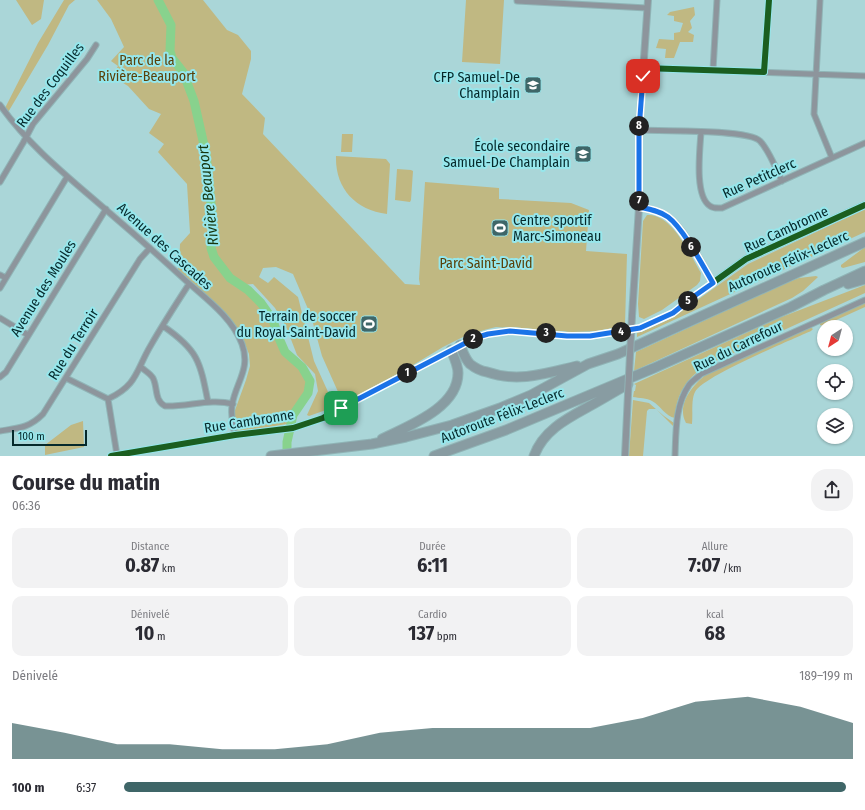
<!DOCTYPE html>
<html lang="fr">
<head>
<meta charset="utf-8">
<style>
  body { margin:0; font-family:"Fira Sans Condensed",sans-serif; background:#f2f2f3; color:#2b2b33; height:100vh; display:flex; flex-direction:column; font-size:15px; white-space:nowrap }
  * { box-sizing:border-box; margin:0 }
  p { font-size:13px; color:#7c7c81 }
  .icon { flex:none; width:22px; height:22px; fill:none; stroke:currentColor; stroke-width:2; stroke-linecap:round; stroke-linejoin:round }
  .map { position:relative; height:456px; overflow:hidden }
  .side { display:flex; flex-direction:column; background:#fff; flex:1 }
  .side>* { flex:none }
  .needle { width:26px; rotate:216deg }
  .fabs { position:absolute; left:817px; top:320px; display:grid; gap:8px }
  .fabs a { display:grid; place-items:center; width:36px; height:36px; border-radius:50%; background:#fff; box-shadow:0 1px 3px #0004; font-size:20px }
  .scale { position:absolute; left:12px; bottom:10px; width:75px; box-sizing:border-box; padding-left:4px; border:2px solid #05292b; border-top:0; font-size:11px; line-height:14px; white-space:nowrap; color:#05292b; -webkit-text-stroke:3px #96e7ec; paint-order:stroke }
  .pin { position:absolute; display:grid; place-items:center; width:34px; height:34px; color:#fff; margin:-17px; border-radius:8px; box-shadow:0 2px 6px #0006 }
  .km { position:absolute; width:20px; height:20px; margin:-10px; border-radius:50%; background:#222; color:#fff; font-size:11px; line-height:20px; text-align:center }
  .round { display:grid; place-items:center; flex:none; width:42px; height:42px; border-radius:16px; background:#f2f2f3 }
  .overview { display:flex; align-items:center; justify-content:space-between; height:68px; padding:0 12px }
  h1 { font-size:22px; font-weight:700; line-height:30px }
  .metrics { display:grid; grid-template-columns:repeat(3,1fr); gap:6px; height:68px; padding:4px 12px }
  .metrics div { display:grid; align-content:center; border-radius:10px; background:#f2f2f3; text-align:center }
  .metrics b { font-size:20px; font-weight:700 }
  .metrics small { font-size:11px; font-weight:400 }
  .metrics p { font-size:11px }
  .chart { height:112px; padding:8px 12px }
  .chart p { display:flex; justify-content:space-between }
  .chart svg { width:100%; height:72px; margin-top:4px; fill:#3f6668; opacity:.7 }
  ul { padding:0 12px; list-style:none; font-size:13px }
  li { display:grid; grid-template-columns:64px 48px 1fr; align-items:center; height:30px }
  li i { height:10px; border-radius:5px; background:#3f6668 }
  .map>svg:first-child { display:block }
</style>
</head>
<body>
<div class="map">
<svg width="865" height="456" viewBox="0 0 865 456">
  <rect width="100%" height="100%" fill="#aad6d8"/>
  <path fill="#c0b882" d="M16 0H44L41 19 32 25Z
    M64 0H75L69 5 48 45 7 114 4 110 38 43Z
    M97 0H203L227 30 238 35 251 51V59L242 94 265 118 263 134 405 284 420 285 419 279 425 182 499 188V199L571 203 589 210 586 251 627 254 625 325 599 331 572 332 496 327 484 330 463 337 443 347 403 371 343 403 322 356 311 316 293 274 276 267 263 268 259 277 268 283 274 277 298 297 314 361 334 405 326 410 309 416 307 415 318 391 315 374 297 355 287 329 275 308 253 284 241 285 240 288C247 293 256 298 261 306 272 320 273 339 282 353 289 364 306 369 307 383 307 394 292 414 287 424L237 432 234 413 246 380 250 366 249 354 242 337 230 321 176 271 179 267 180 244 190 233 187 184 158 152 164 144 149 133 161 114 149 109 128 86 112 76 118 66 111 61 124 47 111 19Z
    M466 0H504L500 64 462 62Z
    M694 7 695 15 690 21 692 28 688 32 694 35 693 42H680L674 58H665L666 49 656 48 659 39 674 40V33L680 32 683 23 674 21V16L667 15 670 12Z
    M342 134H353L352 152H341Z
    M336 156 386 159 390 164 387 214C355 210 335 188 336 156Z
    M397 169 411 170 413 171 411 200 410 202 395 200Z
    M865 209V232L637 337V331L674 315 689 306 748 264Z
    M647 215C672 213 690 255 701 273L700 281 697 285 662 310 644 319 639 317 638 304 643 221Z
    M865 247V262L843 268 841 267V265Z
    M816 276 818 277 817 278 803 291 792 298 634 371 636 352 788 282 799 278Z
    M865 285V293L709 364C688 376 676 393 675 418 665 416 661 406 652 401 647 398 639 398 633 397L634 391H635L636 385 634 384 779 318Z
    M865 302V307L823 326 820 325V323Z
    M810 327 813 329 811 331C791 340 702 377 695 392 691 399 693 415 692 423V424L686 423C675 403 696 381 711 371Z
    M633 400 649 403 664 416 674 423V427L656 409H649L647 411 643 456H629Z
    M83 421 84 447 45 455V445L71 425Z"/>
  <g fill="none" stroke-linecap="round" stroke-linejoin="round">
    <path stroke="#88d28d" stroke-width="9" d="M158 0 171 25 170 51 172 58 183 72 194 101 206 154 212 214 213 233 211 248 214 257 230 278 248 290 261 303 273 320 278 336 285 352 302 367 310 381 308 393 293 415 287 442V456"/>
    <g stroke="#90b4b6" stroke-width="7">
      <path id="minor" d="M517 0V1L647 8
        M820 0 814 114 832 158
        M643 68 865 76
        M713 70 717 0
        M764 72 769 0
        M0 105C29 146 67 176 105 209 132 232 158 255 184 279 205 298 232 317 242 344 251 369 236 382 232 405 231 416 232 425 235 435
        M639 130C659 131 749 129 760 141 769 150 776 169 782 181
        M701 132C700 149 694 196 710 206 714 209 718 208 722 208L865 143
        M0 182 23 143 33 124 87 59 96 45
        M0 275 6 278
        M0 288 67 177
        M0 318 28 335
        M163 326C198 350 200 361 208 402
        M141 367C145 371 150 373 153 378 158 388 154 400 165 406 188 407 210 398 233 404
        M0 377 6 372 106 209
        M66 378 108 399 117 455
        M108 399C138 385 136 370 151 345 163 324 176 304 189 284
        M0 431C19 428 29 428 43 414L140 259 150 248
        M111 456 235 435 293 428 323 418 451 350
        M675 456C676 432 675 405 689 385 692 381 697 378 701 374L865 300"/>
    </g>
    <g stroke="#90b4b6" stroke-width="8">
      <path id="tertiary" d="M639 207C649 209 660 211 668 217 684 228 703 266 713 283
        M632 316 639 207V130L648 0
        M451 350 475 338 488 334 510 331 567 336H591L640 328 673 313 693 297 746 259 865 205
        M625 456 628 394"/>
    </g>
    <g stroke="#90b4b6" stroke-width="11">
      <path id="motorway" d="M848 284 865 279
        M460 345C463 352 465 359 470 364 475 368 481 371 487 372 518 383 547 373 577 366
        M382 439C408 426 458 408 458 373 458 365 454 357 451 350
        M271 456 372 444 406 437 452 425 500 408 531 395 588 364 618 354 865 242
        M434 456 506 430 654 368 791 307 824 290 865 271
        M534 456C543 431 566 419 588 407 601 400 614 392 628 384"/>
    </g>
    <use href="#minor" stroke="#8d959c" stroke-width="5"/>
    <use href="#tertiary" stroke="#8d959c" stroke-width="6"/>
    <use href="#motorway" stroke="#889ca2" stroke-width="9"/>
    <g stroke="#90b4b6" stroke-width="8" stroke-linecap="butt">
      <path id="tertiary-bridge" d="M628 394 632 316"/>
    </g>
    <use href="#tertiary-bridge" stroke="#8d959c" stroke-width="6"/>
    <g stroke="#96e7ec" stroke-width="8">
      <path id="cycleway" d="M643 68 764 72 769 0
        M111 456 235 435 293 428 323 418 455 348 475 338 488 334 510 331 567 336H591L640 328 673 313 693 297 746 259 865 205"/>
    </g>
    <use href="#cycleway" stroke="#1b5e20" stroke-width="6"/>
  </g>
  <g fill="none" stroke-linecap="round" stroke-linejoin="round">
    <g stroke="#fff" stroke-width="8">
      <path id="route" d="M341 408 475 338 488 334 510 331 567 336H590L640 328 673 313 693 297 713 283C703 266 683 228 668 217 660 211 649 209 639 207V130L643 76"/>
    </g>
    <use href="#route" stroke="#1a73e8" stroke-width="5"/>
  </g>
  <defs>
    <g id="school-square" transform="scale(0.9)"><rect x="-9" y="-9" width="18" height="18" rx="4" fill="#3f6668" stroke="#96e7ec"/><path d="M0-5L7-2L0 1L-7-2ZM-4 1L0 2.5L4 1V4Q0 6-4 4Z" fill="#fff"/></g>
    <g id="stadium-square" transform="scale(0.9)"><rect x="-9" y="-9" width="18" height="18" rx="4" fill="#3f6668" stroke="#96e7ec"/><path d="M0-5a6.5 5 0 1 0 0 10a6.5 5 0 1 0 0-10ZM-3.5-1.8h7v3.6h-7Z" fill="#fff"/></g>
  </defs>
  <g fill-rule="evenodd">
    <use href="#school-square" x="533" y="85"/>
    <use href="#school-square" x="583" y="154"/>
    <use href="#stadium-square" x="500" y="228"/>
    <use href="#stadium-square" x="369" y="324"/>
  </g>
  <g text-anchor="middle" stroke-width="4" stroke-linejoin="round" paint-order="stroke">
    <g font-size="14" fill="#5a4009" stroke="#96e7ec">
      <text x="147" y="65">Parc de la<tspan x="147" dy="16">Rivière-Beauport</tspan></text>
      <text x="486" y="268">Parc Saint-David</text>
    </g>
    <g font-size="14" fill="#05292b" stroke="#96e7ec" text-anchor="end">
      <text x="520" y="82">CFP Samuel-De<tspan x="520" dy="16">Champlain</tspan></text>
      <text x="570" y="151">École secondaire<tspan x="570" dy="16">Samuel-De Champlain</tspan></text>
      <text x="513" y="225" text-anchor="start">Centre sportif<tspan x="513" dy="16">Marc-Simoneau</tspan></text>
      <text x="356" y="321">Terrain de soccer<tspan x="356" dy="16">du Royal-Saint-David</tspan></text>
    </g>
    <g font-size="14" fill="#05292b" stroke="#96e7ec">
      <text transform="translate(50 85) rotate(-53)" y="5">Rue des Coquilles</text>
      <text transform="translate(759 178) rotate(-24)" y="5">Rue Petitclerc</text>
      <text transform="translate(786 229) rotate(-25)" y="5">Rue Cambronne</text>
      <text transform="translate(165 246) rotate(42)" y="5">Avenue des Cascades</text>
      <text transform="translate(788 261) rotate(-24)" y="5">Autoroute Félix-Leclerc</text>
      <text transform="translate(43 288) rotate(-58)" y="5">Avenue des Moules</text>
      <text transform="translate(73 344) rotate(-58)" y="5">Rue du Terroir</text>
      <text transform="translate(738 346) rotate(-26)" y="5">Rue du Carrefour</text>
      <text transform="translate(502 415) rotate(-21)" y="5">Autoroute Félix-Leclerc</text>
      <text transform="translate(249 421) rotate(-9)" y="5">Rue Cambronne</text>
    </g>
    <g font-size="15" font-style="italic" fill="#15360f" stroke="#96e7ec">
      <text transform="translate(208 195) rotate(-96)" y="5">Rivière Beauport</text>
    </g>
  </g>
</svg>
<div class="fabs">
<a><svg class="needle" viewBox="-14 -14 28 28"><path d="M0-13l5 13h-10z" fill="#e53935"/><path d="M0 13l5-13h-10z" fill="#7c7c81"/></svg></a>
<a><svg class="icon" aria-label="locate" viewBox="0 0 24 24"><circle cx="12" cy="12" r="6"/><path d="M12 2v4M12 18v4M2 12h4M18 12h4"/></svg></a>
<a><svg class="icon" aria-label="layers" viewBox="0 0 24 24"><path d="M12 4l9 5-9 5-9-5zM3 14l9 5 9-5"/></svg></a>
</div>
<div class="scale">100 m</div>
<div class="pin" style="left:341px;top:408px;background:#1e9e55"><svg class="icon" aria-label="arrive" viewBox="0 0 24 24"><path d="M6 21V4h12l-3 4 3 4H6"/></svg></div>
<div class="pin" style="left:643px;top:76px;background:#d93025"><svg class="icon" aria-label="check" viewBox="0 0 24 24"><path d="M5 12l5 5 9-10"/></svg></div>
<b class="km" style="left:407px;top:373px">1</b>
<b class="km" style="left:473px;top:339px">2</b>
<b class="km" style="left:546px;top:333px">3</b>
<b class="km" style="left:621px;top:332px">4</b>
<b class="km" style="left:688px;top:301px">5</b>
<b class="km" style="left:691px;top:247px">6</b>
<b class="km" style="left:639px;top:201px">7</b>
<b class="km" style="left:639px;top:126px">8</b>
</div>
<section class="side">
<div class="overview"><div><h1>Course du matin</h1><p>06:36</p></div><a class="round"><svg class="icon" aria-label="share" viewBox="0 0 24 24"><path d="M12 15V3M7 8l5-5 5 5M5 13v7h14v-7"/></svg></a></div>
<div class="metrics">
<div><p>Distance</p><b>0.87<small> km</small></b></div>
<div><p>Durée</p><b>6:11</b></div>
<div><p>Allure</p><b>7:07<small> /km</small></b></div>
</div>
<div class="metrics">
<div><p>Dénivelé</p><b>10<small> m</small></b></div>
<div><p>Cardio</p><b>137<small> bpm</small></b></div>
<div><p>kcal</p><b>68</b></div>
</div>
<div class="chart"><p><span>Dénivelé</span>189–199 m</p>
<svg viewBox="0 0 160 44" preserveAspectRatio="none"><path d="M0 44V22L10 28L20 35L30 35L40 38L50 38L60 35L70 28L80 25L90 25L100 25L110 25L120 19L130 9L140 6L150 12L160 22V44z"/></svg>
</div>
<ul>
<li><b>100 m</b>6:37<i style="width:99%"></i></li>
</ul>
</section>
</body>
</html>
